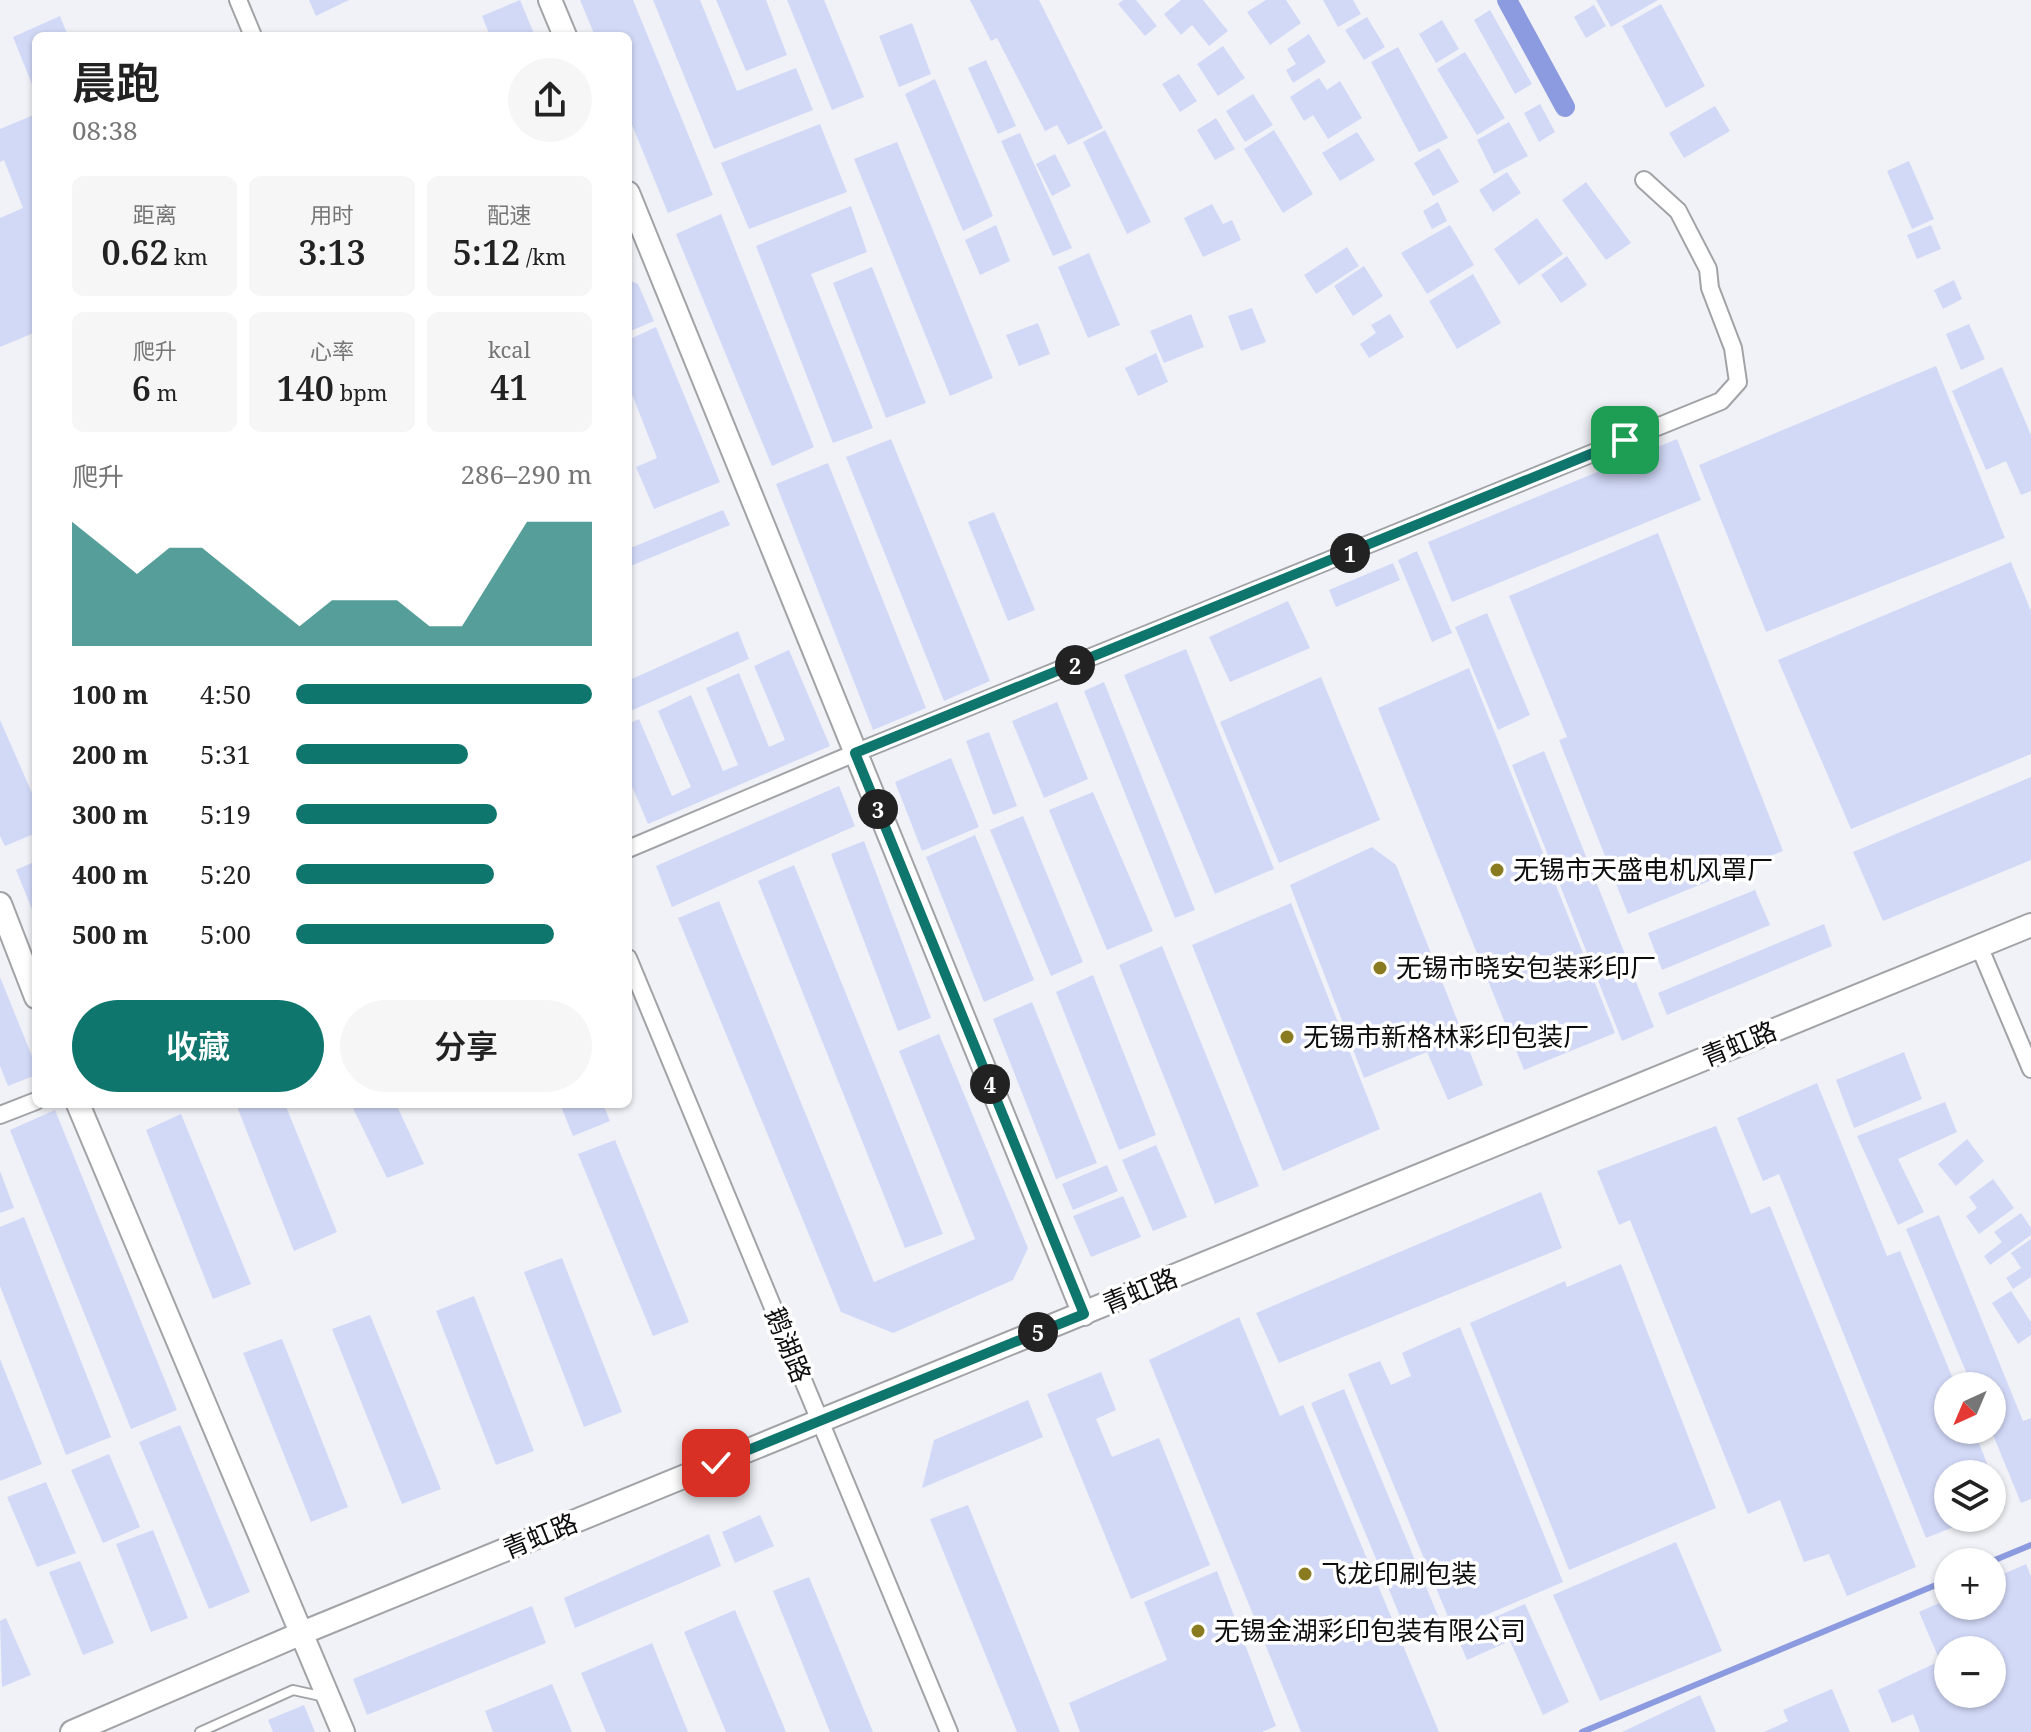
<!DOCTYPE html>
<html lang="zh">
<head>
<meta charset="utf-8">
<style>
  body { margin:0; font-family:"Noto Serif","Noto Sans SC",serif; background:#f6f6f6; color:#222; height:100vh; display:flex; flex-direction:column; font-size:30px; white-space:nowrap }
  * { box-sizing:border-box; margin:0 }
  p { font-size:26px; color:#767676 }
  .icon { flex:none; width:44px; height:44px; fill:none; stroke:currentColor; stroke-width:2; stroke-linecap:round; stroke-linejoin:round }
  .map { position:relative; flex:1; overflow:hidden }
  .sheet { position:absolute; left:32px; top:32px; width:600px; height:1076px; display:flex; flex-direction:column; background:#fff; border-radius:12px; box-shadow:0 2px 6px #0004 }
  .sheet>* { flex:none }
  .needle { width:52px; rotate:224deg }
  .fabs { position:absolute; left:1934px; top:1372px; display:grid; gap:16px }
  .fabs a { display:grid; place-items:center; width:72px; height:72px; border-radius:50%; background:#fff; box-shadow:0 2px 6px #0004; font-size:40px }
  .pin { position:absolute; display:grid; place-items:center; width:68px; height:68px; color:#fff; margin:-34px; border-radius:16px; box-shadow:0 4px 12px #0006 }
  .km { position:absolute; width:40px; height:40px; margin:-20px; border-radius:50%; background:#222; color:#fff; font-size:22px; line-height:40px; text-align:center }
  .round { display:grid; place-items:center; flex:none; width:84px; height:84px; border-radius:42px; background:#f6f6f6 }
  .summary { display:flex; align-items:center; justify-content:space-between; height:136px; padding:0 40px }
  h1 { font-size:44px; font-weight:600; line-height:60px }
  .stats { display:grid; grid-template-columns:repeat(3,1fr); gap:12px; height:136px; padding:8px 40px }
  .stats div { display:grid; align-content:center; border-radius:12px; background:#f6f6f6; text-align:center }
  .stats b { font-size:34px; font-weight:600 }
  .stats small { font-size:22px; font-weight:400 }
  .stats p { font-size:22px }
  .chart { height:224px; padding:16px 40px }
  .chart p { display:flex; justify-content:space-between }
  .chart svg { width:100%; height:144px; margin-top:8px; fill:#0f766e; opacity:.7 }
  .button { display:flex; gap:16px; margin-top:auto; padding:16px 40px }
  .button a { flex:1; height:92px; border-radius:48px; background:#0f766e; color:#fff; font-size:32px; font-weight:600; line-height:92px; text-align:center }
  .button a+a { background:#f6f6f6; color:#222 }
  ul { padding:0 40px; list-style:none; font-size:26px }
  li { display:grid; grid-template-columns:128px 96px 1fr; align-items:center; height:60px }
  li i { height:20px; border-radius:10px; background:#0f766e }
  .map>svg:first-child { display:block }
</style>
</head>
<body>
<div class="map">
<svg width="2031" height="1732" viewBox="0 0 2031 1732">
  <rect width="100%" height="100%" fill="#f1f2f7"/>
  <g fill="none" stroke-linecap="round" stroke-linejoin="round">
    <path stroke="#8c9adf" stroke-width="6" d="M1990 1562 2031 1545
      M1582 1732 1948 1580"/>
    <path stroke="#8c9adf" stroke-width="20" d="M1507 0 1565 107"/>
  </g>
  <path fill="#d2d9f7" fill-rule="evenodd" d="M309 0H349L316 16Z
    M520 0 535 36H490L482 16Z
    M580 0H633L713 195 668 213 628 115V36H595Z
    M653 0H700L737 91 796 68 813 110 714 149Z
    M716 0H766L787 55 746 71Z
    M787 0H824L864 97 832 110Z
    M970 0H1039L1103 128 1068 145 1057 125 1045 131 997 38 991 41Z
    M1123 0H1136L1157 26 1145 36 1118 4Z
    M1181 0H1203L1228 31 1209 46 1192 25 1181 35 1164 14Z
    M1266 0H1286L1301 23 1270 45 1247 12Z
    M1323 0H1353L1361 14 1338 27Z
    M1596 0H1658L1611 27Z
    M1661 4 1705 86 1666 108 1622 26Z
    M1594 5 1606 26 1586 38 1574 17Z
    M1490 10 1532 84 1515 94 1474 20Z
    M60 16 68 36H36V94L13 37Z
    M1367 17 1385 47 1364 60 1345 30Z
    M1442 20 1459 49 1436 63 1419 34Z
    M912 23 931 74 899 87 879 36Z
    M1309 34 1326 62 1293 83 1286 70 1296 64 1287 49Z
    M1223 46 1245 78 1218 96 1197 64Z
    M1398 47 1448 138 1419 152 1371 62Z
    M1465 52 1505 118 1477 135 1437 69Z
    M986 60 1016 126 998 134 968 68Z
    M1179 74 1197 101 1180 112 1162 84Z
    M1319 78 1327 90 1340 81 1362 118 1328 139 1313 115 1304 121 1290 97Z
    M935 79 993 216 963 231 905 94Z
    M1253 94 1273 125 1245 142 1226 111Z
    M1540 104 1555 132 1539 142 1524 113Z
    M1715 106 1730 131 1684 158 1669 133Z
    M36 114V332L0 347V218L23 208 4 160 0 162V129Z
    M1216 118 1235 149 1215 160 1197 130Z
    M1509 122 1528 156 1494 174 1477 140Z
    M820 124 847 192 749 229 721 163Z
    M1105 130 1151 222 1127 234 1083 142Z
    M1274 130 1313 194 1283 213 1244 149Z
    M1357 132 1375 160 1340 181 1322 153Z
    M1020 133 1072 248 1053 256 1001 141Z
    M897 142 993 378 950 396 854 159Z
    M1439 148 1459 182 1433 196 1414 163Z
    M1055 154 1071 186 1052 196 1036 164Z
    M1909 161 1934 219 1912 229 1887 171Z
    M1507 172 1521 193 1493 212 1479 190Z
    M1586 182 1631 243 1606 260 1562 200Z
    M1438 202 1447 221 1432 229 1423 211Z
    M1212 204 1223 224 1232 220 1241 240 1203 257 1184 218Z
    M851 206 867 252 811 274 873 428 833 443 756 246Z
    M721 214 814 447 772 466 676 234Z
    M1537 218 1563 254 1519 285 1494 249Z
    M996 225 1010 261 980 275 965 240Z
    M1450 225 1474 265 1427 294 1401 253Z
    M1931 225 1941 249 1917 259 1907 235Z
    M1347 247 1359 266 1316 294 1304 275Z
    M1089 253 1120 325 1088 338 1058 267Z
    M1567 256 1587 285 1561 303 1541 275Z
    M1364 266 1383 296 1353 316 1334 286Z
    M872 267 926 403 886 418 833 283Z
    M1473 274 1501 323 1457 349 1429 301Z
    M628 280 638 284 654 321 628 332Z
    M1954 280 1962 299 1943 309 1934 290Z
    M1252 308 1266 342 1241 351 1228 316Z
    M1191 314 1204 347 1164 363 1150 331Z
    M1390 314 1404 337 1369 358 1360 344 1376 333 1371 325Z
    M1038 323 1050 354 1019 366 1006 335Z
    M1969 324 1985 359 1961 370 1946 334Z
    M656 327 720 482 654 509 636 467 657 458 628 384V340Z
    M1156 353 1168 382 1138 396 1125 368Z
    M1936 366 2005 538 1766 632 1699 465Z
    M2002 367 2031 435V491L2021 495 2006 461 1986 470 1952 391Z
    M891 439 990 681 944 701 846 457Z
    M1677 439 1701 500 1452 602 1428 542Z
    M828 463 926 708 873 730 776 484Z
    M723 510 730 525 628 567V549Z
    M994 512 1035 610 1008 621 968 522Z
    M1658 533 1783 851 1628 914 1559 740 1567 737 1509 596Z
    M1417 551 1452 633 1432 642 1398 560Z
    M2011 562 2031 611V754L1851 829 1778 660Z
    M1393 563 1400 580 1336 607 1329 590Z
    M1288 601 1310 648 1230 682 1209 637Z
    M1487 613 1530 715 1498 730 1455 627Z
    M738 631 749 659 628 712V670L632 679Z
    M1186 649 1274 869 1215 894 1124 675Z
    M789 650 830 746 648 824 628 777V724L639 719 672 796 691 787 658 711 691 695 723 771 738 765 706 688 739 673 769 747 785 740 754 666Z
    M1469 668 1615 1033 1524 1070 1378 708Z
    M1321 677 1380 820 1279 863 1220 722Z
    M1104 682 1195 910 1175 918 1084 691Z
    M1057 702 1088 779 1044 798 1012 721Z
    M0 720 36 802V833L5 846 0 836Z
    M989 732 1017 806 993 815 966 741Z
    M1544 751 1654 1027 1622 1041 1512 765Z
    M951 758 979 827 922 851 895 782Z
    M2031 777V860L1883 921 1853 852Z
    M839 786 855 826 672 907 656 866Z
    M1093 792 1153 931 1107 950 1049 810Z
    M1023 816 1083 962 1051 976 990 830Z
    M975 835 1034 980 984 1002 926 857Z
    M864 841 931 1018 898 1031 831 854Z
    M1372 847 1396 865 1483 1085 1448 1100 1427 1052 1364 1078 1290 885Z
    M36 861V919L16 870Z
    M794 865 943 1234 905 1248 758 881Z
    M1755 890 1770 925 1662 970 1648 933Z
    M719 901 874 1282 975 1239 899 1051 939 1034 1028 1248 1013 1280 893 1333 841 1312 678 918Z
    M1291 903 1380 1129 1283 1171 1192 945Z
    M1824 924 1832 946 1667 1015 1658 993Z
    M1162 946 1259 1186 1215 1204 1119 965Z
    M1093 975 1156 1135 1119 1150 1056 992Z
    M0 977 36 1066V1075L8 1086 0 1066Z
    M1032 1002 1097 1163 1056 1179 993 1019Z
    M1904 1052 1922 1099 1854 1128 1836 1080Z
    M1817 1083 1887 1256 1900 1251 1956 1386H1948V1430H1974L1991 1474H1948V1518H1976L1926 1538 1779 1174 1763 1181 1737 1118Z
    M1945 1102 1957 1132 1898 1159 1924 1212 1898 1225 1857 1136Z
    M236 1104H285L337 1232 294 1251Z
    M351 1104H396L424 1164 387 1178Z
    M560 1104H603L610 1121 573 1136Z
    M55 1110 177 1410 131 1429 10 1130Z
    M181 1114 251 1284 213 1299 146 1130Z
    M1716 1126 1751 1214 1770 1206 1916 1567 1847 1596 1829 1554 1804 1562 1780 1500 1748 1514 1630 1220 1619 1225 1597 1171Z
    M1967 1139 1984 1161 1956 1186 1938 1164Z
    M615 1140 689 1322 653 1336 578 1154Z
    M1156 1145 1187 1217 1153 1231 1122 1160Z
    M1107 1165 1118 1191 1073 1210 1062 1184Z
    M0 1171 14 1208 0 1213Z
    M1993 1179 2014 1208 1979 1234 1966 1216 1977 1208 1969 1197Z
    M1541 1192 1562 1248 1279 1363 1256 1313Z
    M1123 1196 1141 1237 1091 1257 1073 1216Z
    M2021 1213 2031 1228V1235L1990 1265 1984 1256 2002 1242 1994 1232Z
    M1939 1215 2023 1421 2031 1418V1499L2021 1503 1991 1430 1992 1386H1972L1906 1229Z
    M24 1217 111 1437 66 1455 0 1286V1227Z
    M2031 1239V1277L2013 1289 2006 1278 2021 1268 2011 1253Z
    M562 1258 622 1412 584 1427 524 1272Z
    M1621 1264 1716 1508 1569 1570 1470 1323 1565 1281 1567 1287Z
    M2011 1291 2031 1322V1335L2018 1344 1992 1303Z
    M474 1296 534 1451 496 1465 436 1311Z
    M370 1315 441 1489 402 1504 332 1329Z
    M1239 1317 1280 1416 1303 1405 1439 1732H1301L1149 1360Z
    M1460 1327 1563 1582 1453 1629 1348 1374 1380 1361 1391 1385 1411 1376 1402 1353Z
    M282 1339 348 1507 311 1522 243 1353Z
    M0 1359 42 1464 0 1481Z
    M1101 1372 1116 1410 1096 1419 1112 1457 1159 1438 1210 1565 1131 1599 1047 1394Z
    M1344 1389 1439 1618 1407 1633 1311 1403Z
    M1028 1400 1043 1437 922 1488 934 1440Z
    M180 1425 250 1592 209 1609 139 1442Z
    M109 1454 140 1527 103 1543 71 1470Z
    M1992 1476 2005 1507 1992 1512Z
    M46 1482 76 1553 37 1567 7 1497Z
    M968 1505 1060 1732H1017L930 1519Z
    M760 1515 774 1546 735 1563 722 1532Z
    M153 1530 188 1618 151 1632 116 1544Z
    M709 1534 721 1566 575 1628 564 1598Z
    M1676 1542 1722 1651 1600 1701 1553 1595Z
    M80 1561 114 1643 83 1655 49 1572Z
    M2026 1564 2031 1576V1732H1920L1913 1714 1892 1723 1878 1690 1940 1661 1919 1612 1948 1599V1606H1992V1579ZM1948 1650H1992V1694H1948Z
    M1217 1571 1276 1726 1262 1732H1080L1069 1703 1167 1660 1144 1602Z
    M809 1577 873 1732H830L773 1591Z
    M1525 1604 1569 1702 1543 1715 1510 1641 1467 1660 1456 1634Z
    M532 1606 546 1643 367 1715 353 1679Z
    M735 1610 786 1732H726L684 1632Z
    M6 1618 31 1675 2 1687 0 1621Z
    M652 1643 688 1732H606L581 1673Z
    M552 1684 572 1732H493L485 1711Z
    M1832 1689 1850 1732H1764L1788 1721 1783 1710Z
    M1700 1695 1716 1732H1622Z
    M304 1705 315 1732H273L268 1720Z"/>
  <g fill="none" stroke-linecap="round" stroke-linejoin="round">
    <g stroke="#a2a3a7" stroke-width="12">
      <path id="lane" d="M200 1732 293 1690 325 1697"/>
    </g>
    <g stroke="#a2a3a7" stroke-width="20">
      <path id="street" d="M238 0 253 36
        M628 849 855 753 1721 401 1738 382 1733 348 1710 288 1708 269 1678 211 1644 180
        M1979 946 2031 1069
        M628 958 949 1732
        M0 1115 36 1101"/>
    </g>
    <g stroke="#a2a3a7" stroke-width="26">
      <path id="secondary" d="M550 0 565 36
        M628 193 1084 1314
        M0 904 36 997
        M78 1104 343 1732
        M72 1732 302 1633 2031 925"/>
    </g>
    <use href="#lane" stroke="#fff" stroke-width="8"/>
    <use href="#street" stroke="#fff" stroke-width="16"/>
    <use href="#secondary" stroke="#fff" stroke-width="22"/>
  </g>
  <g fill="none" stroke-linecap="round" stroke-linejoin="round">
    <g stroke="#fff" stroke-width="16">
      <path id="route" d="M716 1463 1084 1314 855 753 1625 440"/>
    </g>
    <use href="#route" stroke="#0f766e" stroke-width="10"/>
  </g>
  <g fill="#8a7b21" stroke="#fff" stroke-width="3">
    <circle cx="1497" cy="870" r="8"/>
    <circle cx="1380" cy="968" r="8"/>
    <circle cx="1287" cy="1037" r="8"/>
    <circle cx="1305" cy="1574" r="8"/>
    <circle cx="1198" cy="1631" r="8"/>
  </g>
  <g text-anchor="middle" stroke-width="7" stroke-linejoin="round" paint-order="stroke">
    <g font-size="26" fill="#0e0e0f" stroke="#fff" text-anchor="start">
      <text x="1513" y="879">无锡市天盛电机风罩厂</text>
      <text x="1396" y="977">无锡市晓安包装彩印厂</text>
      <text x="1303" y="1046">无锡市新格林彩印包装厂</text>
      <text x="1321" y="1583">飞龙印刷包装</text>
      <text x="1214" y="1640">无锡金湖彩印包装有限公司</text>
    </g>
    <g font-size="26" fill="#0e0e0f" stroke="#fff">
      <text transform="translate(1739 1044) rotate(-22)" y="9">青虹路</text>
      <text transform="translate(1140 1291) rotate(-22)" y="9">青虹路</text>
      <text transform="translate(788 1345) rotate(68)" y="9">鹅湖路</text>
      <text transform="translate(540 1536) rotate(-22)" y="9">青虹路</text>
    </g>
  </g>
</svg>
<div class="fabs">
<a><svg class="needle" viewBox="-14 -14 28 28"><path d="M0-13l5 13h-10z" fill="#e53935"/><path d="M0 13l5-13h-10z" fill="#767676"/></svg></a>
<a><svg class="icon" aria-label="layers" viewBox="0 0 24 24"><path d="M12 4l9 5-9 5-9-5zM3 14l9 5 9-5"/></svg></a>
<a>+</a>
<a>−</a>
</div>
<div class="pin" style="left:1625px;top:440px;background:#1e9e55"><svg class="icon" aria-label="arrive" viewBox="0 0 24 24"><path d="M6 21V4h12l-3 4 3 4H6"/></svg></div>
<div class="pin" style="left:716px;top:1463px;background:#d93025"><svg class="icon" aria-label="check" viewBox="0 0 24 24"><path d="M5 12l5 5 9-10"/></svg></div>
<b class="km" style="left:1350px;top:553px">1</b>
<b class="km" style="left:1075px;top:665px">2</b>
<b class="km" style="left:878px;top:809px">3</b>
<b class="km" style="left:990px;top:1084px">4</b>
<b class="km" style="left:1038px;top:1332px">5</b>
<section class="sheet">
<div class="summary"><div><h1>晨跑</h1><p>08:38</p></div><a class="round"><svg class="icon" aria-label="share" viewBox="0 0 24 24"><path d="M12 15V3M7 8l5-5 5 5M5 13v7h14v-7"/></svg></a></div>
<div class="stats">
<div><p>距离</p><b>0.62<small> km</small></b></div>
<div><p>用时</p><b>3:13</b></div>
<div><p>配速</p><b>5:12<small> /km</small></b></div>
</div>
<div class="stats">
<div><p>爬升</p><b>6<small> m</small></b></div>
<div><p>心率</p><b>140<small> bpm</small></b></div>
<div><p>kcal</p><b>41</b></div>
</div>
<div class="chart"><p><span>爬升</span>286–290 m</p>
<svg viewBox="0 0 160 44" preserveAspectRatio="none"><path d="M0 44V6L10 14L20 22L30 14L40 14L50 22L60 30L70 38L80 30L90 30L100 30L110 38L120 38L130 22L140 6L150 6L160 6V44z"/></svg>
</div>
<ul>
<li><b>100 m</b>4:50<i style="width:100%"></i></li>
<li><b>200 m</b>5:31<i style="width:58%"></i></li>
<li><b>300 m</b>5:19<i style="width:68%"></i></li>
<li><b>400 m</b>5:20<i style="width:67%"></i></li>
<li><b>500 m</b>5:00<i style="width:87%"></i></li>
</ul>
<div class="button"><a>收藏</a><a>分享</a></div>
</section>
</div>
</body>
</html>
